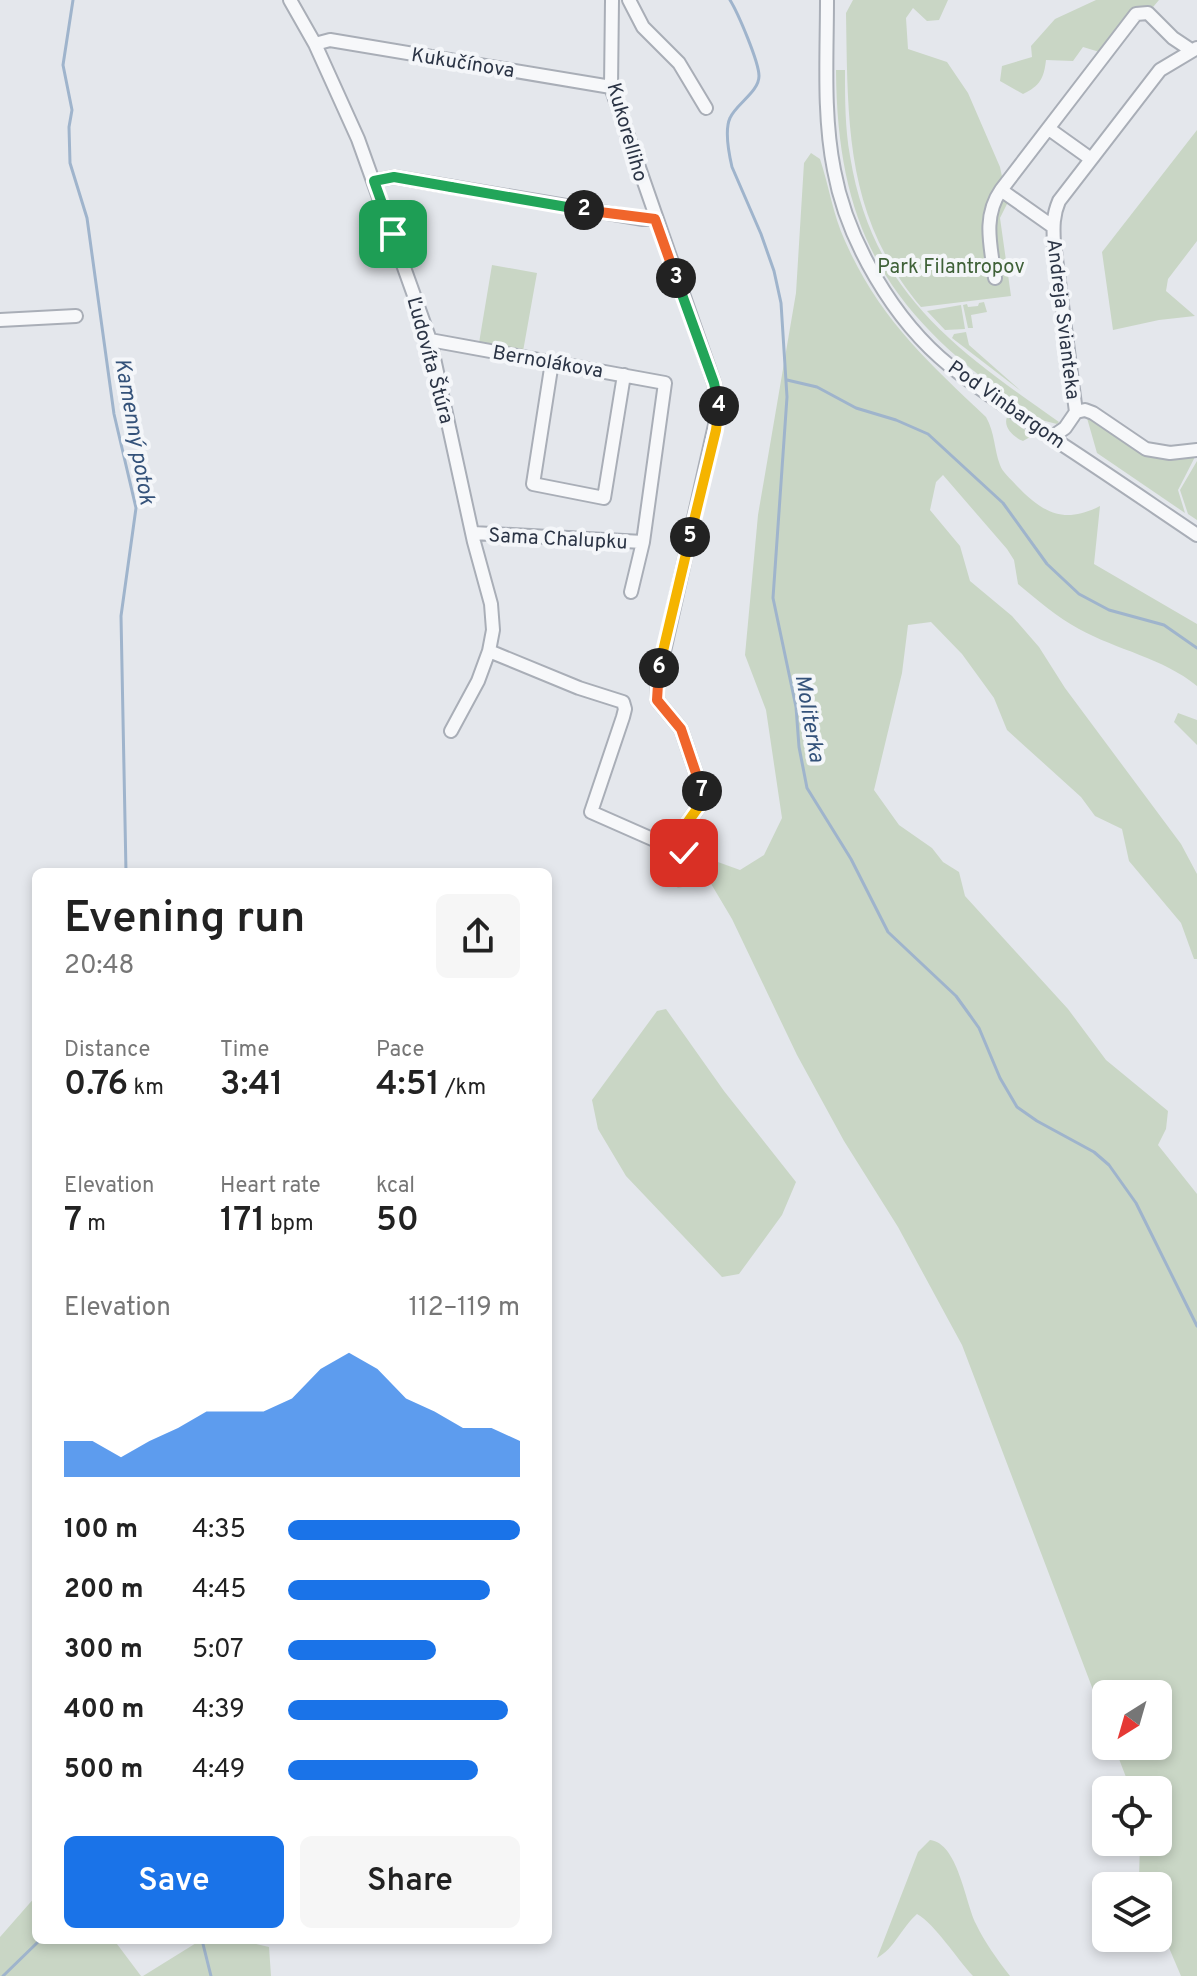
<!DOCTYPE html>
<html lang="en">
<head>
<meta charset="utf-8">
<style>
  body { margin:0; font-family:Overpass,sans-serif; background:#f6f6f6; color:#222; height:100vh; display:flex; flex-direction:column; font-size:30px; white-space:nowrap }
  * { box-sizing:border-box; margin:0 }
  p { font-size:26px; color:#767676 }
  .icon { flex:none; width:44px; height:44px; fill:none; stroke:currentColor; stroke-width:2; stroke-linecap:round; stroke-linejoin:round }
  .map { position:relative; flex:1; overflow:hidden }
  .panel { position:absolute; left:32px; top:868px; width:520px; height:1076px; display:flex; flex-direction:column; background:#fff; border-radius:12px; box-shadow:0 4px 12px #0003 }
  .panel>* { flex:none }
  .needle { width:52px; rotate:217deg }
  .fabs { position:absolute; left:1092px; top:1680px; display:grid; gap:16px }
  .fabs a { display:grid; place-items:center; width:80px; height:80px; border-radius:12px; background:#fff; box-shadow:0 4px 12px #0003; font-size:40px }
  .pin { position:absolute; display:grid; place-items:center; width:68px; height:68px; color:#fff; margin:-34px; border-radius:16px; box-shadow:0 4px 12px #0006 }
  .km { position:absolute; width:40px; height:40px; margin:-20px; border-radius:50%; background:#222; color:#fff; font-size:22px; line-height:40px; text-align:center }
  .round { display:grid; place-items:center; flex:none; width:84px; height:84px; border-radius:12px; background:#f6f6f6 }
  .head { display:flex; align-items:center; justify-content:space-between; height:136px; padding:0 32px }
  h1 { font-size:44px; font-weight:600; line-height:60px }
  .stats { display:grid; grid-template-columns:repeat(3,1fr); gap:12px; height:136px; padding:8px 32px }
  .stats div { display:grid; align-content:center }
  .stats b { font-size:34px; font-weight:600 }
  .stats small { font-size:22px; font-weight:400 }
  .stats p { font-size:22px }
  .chart { height:224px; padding:16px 32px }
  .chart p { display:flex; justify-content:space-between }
  .chart svg { width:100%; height:144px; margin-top:8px; fill:#1a73e8; opacity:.7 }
  .primary-button { display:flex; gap:16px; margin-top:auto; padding:16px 32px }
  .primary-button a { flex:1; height:92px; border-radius:12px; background:#1a73e8; color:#fff; font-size:32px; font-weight:600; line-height:92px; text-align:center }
  .primary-button a+a { background:#f6f6f6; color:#222 }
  ul { padding:0 32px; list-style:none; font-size:26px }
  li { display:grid; grid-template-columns:128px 96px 1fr; align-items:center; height:60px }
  li i { height:20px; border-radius:10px; background:#1a73e8 }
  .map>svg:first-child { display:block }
</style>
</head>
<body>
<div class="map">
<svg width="1197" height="1976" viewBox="0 0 1197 1976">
  <rect width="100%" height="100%" fill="#e4e7ec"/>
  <path fill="#c9d6c5" d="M853 0H948L939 20 927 21 913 8 906 18 908 49 947 62 968 93 1000 167 1004 186 1001 200H1009L1000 218 1011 296 921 307C845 217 848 125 846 13Z
    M1096 0H1159L1148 13 1141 12 1106 54 1083 47 1073 61 1046 60C1044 78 1040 86 1023 94L1000 81 1002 66 1032 57 1031 46 1055 19Z
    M836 70H845C845 99 845 128 850 156 872 292 955 349 1059 422L1057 424 1041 420C900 325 837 247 836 70Z
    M1197 130V241L1168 279 1166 291 1195 316 1159 320 1113 330 1102 252Z
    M811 153 820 159C829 186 833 215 845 241 879 318 926 360 986 417 995 433 994 449 1000 465 1003 473 1011 479 1016 485 1042 512 1063 525 1100 506L1094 564 1197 624V686C1163 658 1117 650 1079 629 1057 617 1037 600 1018 584L1014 560 1007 549 943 475 936 482 930 510 960 546 970 581 1012 616 1039 647 1065 688 1181 844 1197 874V959H1194L1181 923 1129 861 1122 829 1095 816 1081 797 1007 730 994 698 962 654 931 622 908 625 902 673 874 790 899 825 932 848 943 862 959 872 965 896 1068 1009 1106 1060 1168 1111 1166 1129 1158 1145 1197 1194V1976H1181L1158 1922V1886H1142L1139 1878 1140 1842H1158V1790H1131L1114 1746H1158V1694H1106V1724L962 1345 898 1227 844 1141 797 1055 732 919 710 882 677 888 704 857 740 870 764 855 782 818 766 710 745 655 758 515 796 293 804 163Z
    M492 265 537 273 522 357 478 349Z
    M984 302 987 312 971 315 973 328H968L963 305 967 304 968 307 978 306 979 303Z
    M961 305 965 329 945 330 927 311Z
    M966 332 969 345 1021 391 952 338 954 334Z
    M1007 417 1031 434 1030 437 1023 441C1013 437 1003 427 1007 417Z
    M1087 418H1092L1147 455 1171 458 1197 453 1178 490 1185 513 1097 453Z
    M1197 461V520L1188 514 1180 490Z
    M1178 713 1197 720V745L1174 722Z
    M666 1009 724 1091 796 1182 782 1215 739 1274 722 1277 626 1176 598 1129 592 1100 657 1011Z
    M930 1840C958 1843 965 1902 976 1924 985 1943 997 1959 1010 1976H973C956 1958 936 1925 917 1914 901 1928 895 1948 877 1958L918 1852Z
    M36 1896V1940H114L141 1976H0V1937Z
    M201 1940H239L269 1947 271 1976H143Z"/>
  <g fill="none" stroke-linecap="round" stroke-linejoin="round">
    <path stroke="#9fb4cc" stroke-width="3" d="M73 0 63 65 72 110 69 127 70 163 87 218 114 414 136 508 121 616 126 872
      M730 0C738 13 759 62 759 76 759 92 736 104 730 118 724 131 729 154 732 167L761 234 774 271 781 303 787 397 773 598 796 707 799 747 807 788 851 859 888 932 956 996 969 1014 979 1028 1000 1078 1017 1107 1037 1121 1094 1152 1109 1165 1136 1203 1197 1326
      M787 380 817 387 856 408 896 420 928 434 1003 503 1047 564 1079 594 1109 610 1164 625 1197 648
      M202 1940 211 1976
      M3 1976 40 1940"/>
    <g stroke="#a9aeb7" stroke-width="16">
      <path id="minor" d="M290 0 315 44 358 139 430 340 474 542 491 604 493 630 489 651 478 681 451 731
        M612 0 611 87 714 383 719 407 658 678 657 700 681 729 702 791V802L670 847
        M629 0 643 27 679 63 706 108
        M827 0C827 56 823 115 834 170 847 241 894 321 950 366 985 394 1023 418 1060 443 1106 473 1151 504 1197 535
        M315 44 330 40 611 87
        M1049 129 1091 159
        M374 181 394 177 643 219H655
        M1052 226 1001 190 1136 14 1148 13 1173 38 1191 50
        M995 278C991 247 982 217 1001 190
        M0 320 76 316
        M430 340 665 383 643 542 631 592
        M552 362 533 484 604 498 624 375
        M1076 412 1054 243C1053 227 1053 215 1059 201L1160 70 1197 48
        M1076 412 1085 410 1093 413 1146 449 1170 453 1197 450
        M1052 437 1065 428 1076 412
        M473 533 643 542
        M489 651 579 688 623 702 625 709 623 717 591 812 684 853"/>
    </g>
    <use href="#minor" stroke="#f7f8fa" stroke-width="12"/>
  </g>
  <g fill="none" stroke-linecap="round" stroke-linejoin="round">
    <g stroke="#fff" stroke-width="16">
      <path id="split-1" d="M393 234 374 181 394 177 451 187"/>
    </g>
    <g stroke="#fff" stroke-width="16">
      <path id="split-2" d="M451 187 584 210"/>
    </g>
    <g stroke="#fff" stroke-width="16">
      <path id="split-3" d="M584 210 655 219 676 278"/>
    </g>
    <g stroke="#fff" stroke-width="16">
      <path id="split-4" d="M676 278 714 383 719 406"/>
    </g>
    <g stroke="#fff" stroke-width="16">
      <path id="split-5" d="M690 537 716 430 719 406"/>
    </g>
    <g stroke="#fff" stroke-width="16">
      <path id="split-6" d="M659 668 690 537"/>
    </g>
    <g stroke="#fff" stroke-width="16">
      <path id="split-7" d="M659 668 657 700 681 729 702 791"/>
    </g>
    <g stroke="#fff" stroke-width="16">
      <path id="split-8" d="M684 853 670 847 702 802V791"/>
    </g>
    <use href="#split-1" stroke="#22a559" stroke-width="10"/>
    <use href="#split-2" stroke="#22a559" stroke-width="10"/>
    <use href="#split-3" stroke="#f0652b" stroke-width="10"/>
    <use href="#split-4" stroke="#22a559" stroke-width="10"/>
    <use href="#split-5" stroke="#f5b400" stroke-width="10"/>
    <use href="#split-6" stroke="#f5b400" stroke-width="10"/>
    <use href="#split-7" stroke="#f0652b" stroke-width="10"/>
    <use href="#split-8" stroke="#f5b400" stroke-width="10"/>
  </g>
  <g text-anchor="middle" stroke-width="8" stroke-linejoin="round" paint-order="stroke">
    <g font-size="20" fill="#2b3445" stroke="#f4f6f9">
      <text transform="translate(463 62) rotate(9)" y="7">Kukučínova</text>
      <text transform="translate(628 132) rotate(74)" y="7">Kukorelliho</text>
      <text transform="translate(1064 319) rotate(83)" y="7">Andreja Svianteka</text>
      <text transform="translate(431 360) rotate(75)" y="7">Ľudovíta Štúra</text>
      <text transform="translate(548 361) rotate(10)" y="7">Bernolákova</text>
      <text transform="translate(1007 404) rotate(35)" y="7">Pod Vinbargom</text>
      <text transform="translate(558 538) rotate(3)" y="7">Sama Chalupku</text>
    </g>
    <g font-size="20" fill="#3f6138" stroke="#f4f6f9">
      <text x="951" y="273">Park Filantropov</text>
    </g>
    <g font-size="22" font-style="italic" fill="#34527a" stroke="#f4f6f9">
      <text transform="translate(136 431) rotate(80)" y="8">Kamenný potok</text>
      <text transform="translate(811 718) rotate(80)" y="8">Moliterka</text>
    </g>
  </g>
</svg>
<div class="fabs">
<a><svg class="needle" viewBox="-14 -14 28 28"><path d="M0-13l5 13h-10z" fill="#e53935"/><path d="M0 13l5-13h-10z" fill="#767676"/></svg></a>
<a><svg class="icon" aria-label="locate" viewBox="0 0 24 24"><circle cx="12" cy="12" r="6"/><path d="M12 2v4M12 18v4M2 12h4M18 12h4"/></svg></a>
<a><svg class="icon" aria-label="layers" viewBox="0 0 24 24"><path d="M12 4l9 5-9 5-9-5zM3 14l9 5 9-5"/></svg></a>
</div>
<div class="pin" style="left:393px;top:234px;background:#1e9e55"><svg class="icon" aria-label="arrive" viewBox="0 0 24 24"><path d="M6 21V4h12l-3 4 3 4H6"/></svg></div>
<div class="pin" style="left:684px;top:853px;background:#d93025"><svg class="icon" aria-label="check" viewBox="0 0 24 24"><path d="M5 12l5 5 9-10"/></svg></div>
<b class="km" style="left:584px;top:210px">2</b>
<b class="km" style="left:676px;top:278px">3</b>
<b class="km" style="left:719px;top:406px">4</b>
<b class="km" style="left:690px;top:537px">5</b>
<b class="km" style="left:659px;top:668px">6</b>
<b class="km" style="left:702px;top:791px">7</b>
<section class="panel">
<div class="head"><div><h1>Evening run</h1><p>20:48</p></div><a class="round"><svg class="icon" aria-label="share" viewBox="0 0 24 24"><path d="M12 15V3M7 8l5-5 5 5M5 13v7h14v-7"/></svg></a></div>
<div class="stats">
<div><p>Distance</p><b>0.76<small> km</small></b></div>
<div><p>Time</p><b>3:41</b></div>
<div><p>Pace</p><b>4:51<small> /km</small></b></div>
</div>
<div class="stats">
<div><p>Elevation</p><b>7<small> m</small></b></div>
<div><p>Heart rate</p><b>171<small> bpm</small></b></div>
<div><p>kcal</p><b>50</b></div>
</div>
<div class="chart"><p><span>Elevation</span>112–119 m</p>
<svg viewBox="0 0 160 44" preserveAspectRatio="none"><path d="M0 44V33L10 33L20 38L30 33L40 29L50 24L60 24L70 24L80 20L90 11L100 6L110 11L120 20L130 24L140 29L150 29L160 33V44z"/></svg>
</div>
<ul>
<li><b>100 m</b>4:35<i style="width:100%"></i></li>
<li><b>200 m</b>4:45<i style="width:87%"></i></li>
<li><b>300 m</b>5:07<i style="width:64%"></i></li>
<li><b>400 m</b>4:39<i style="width:95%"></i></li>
<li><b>500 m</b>4:49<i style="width:82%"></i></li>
</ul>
<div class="primary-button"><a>Save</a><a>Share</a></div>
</section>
</div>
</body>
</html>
